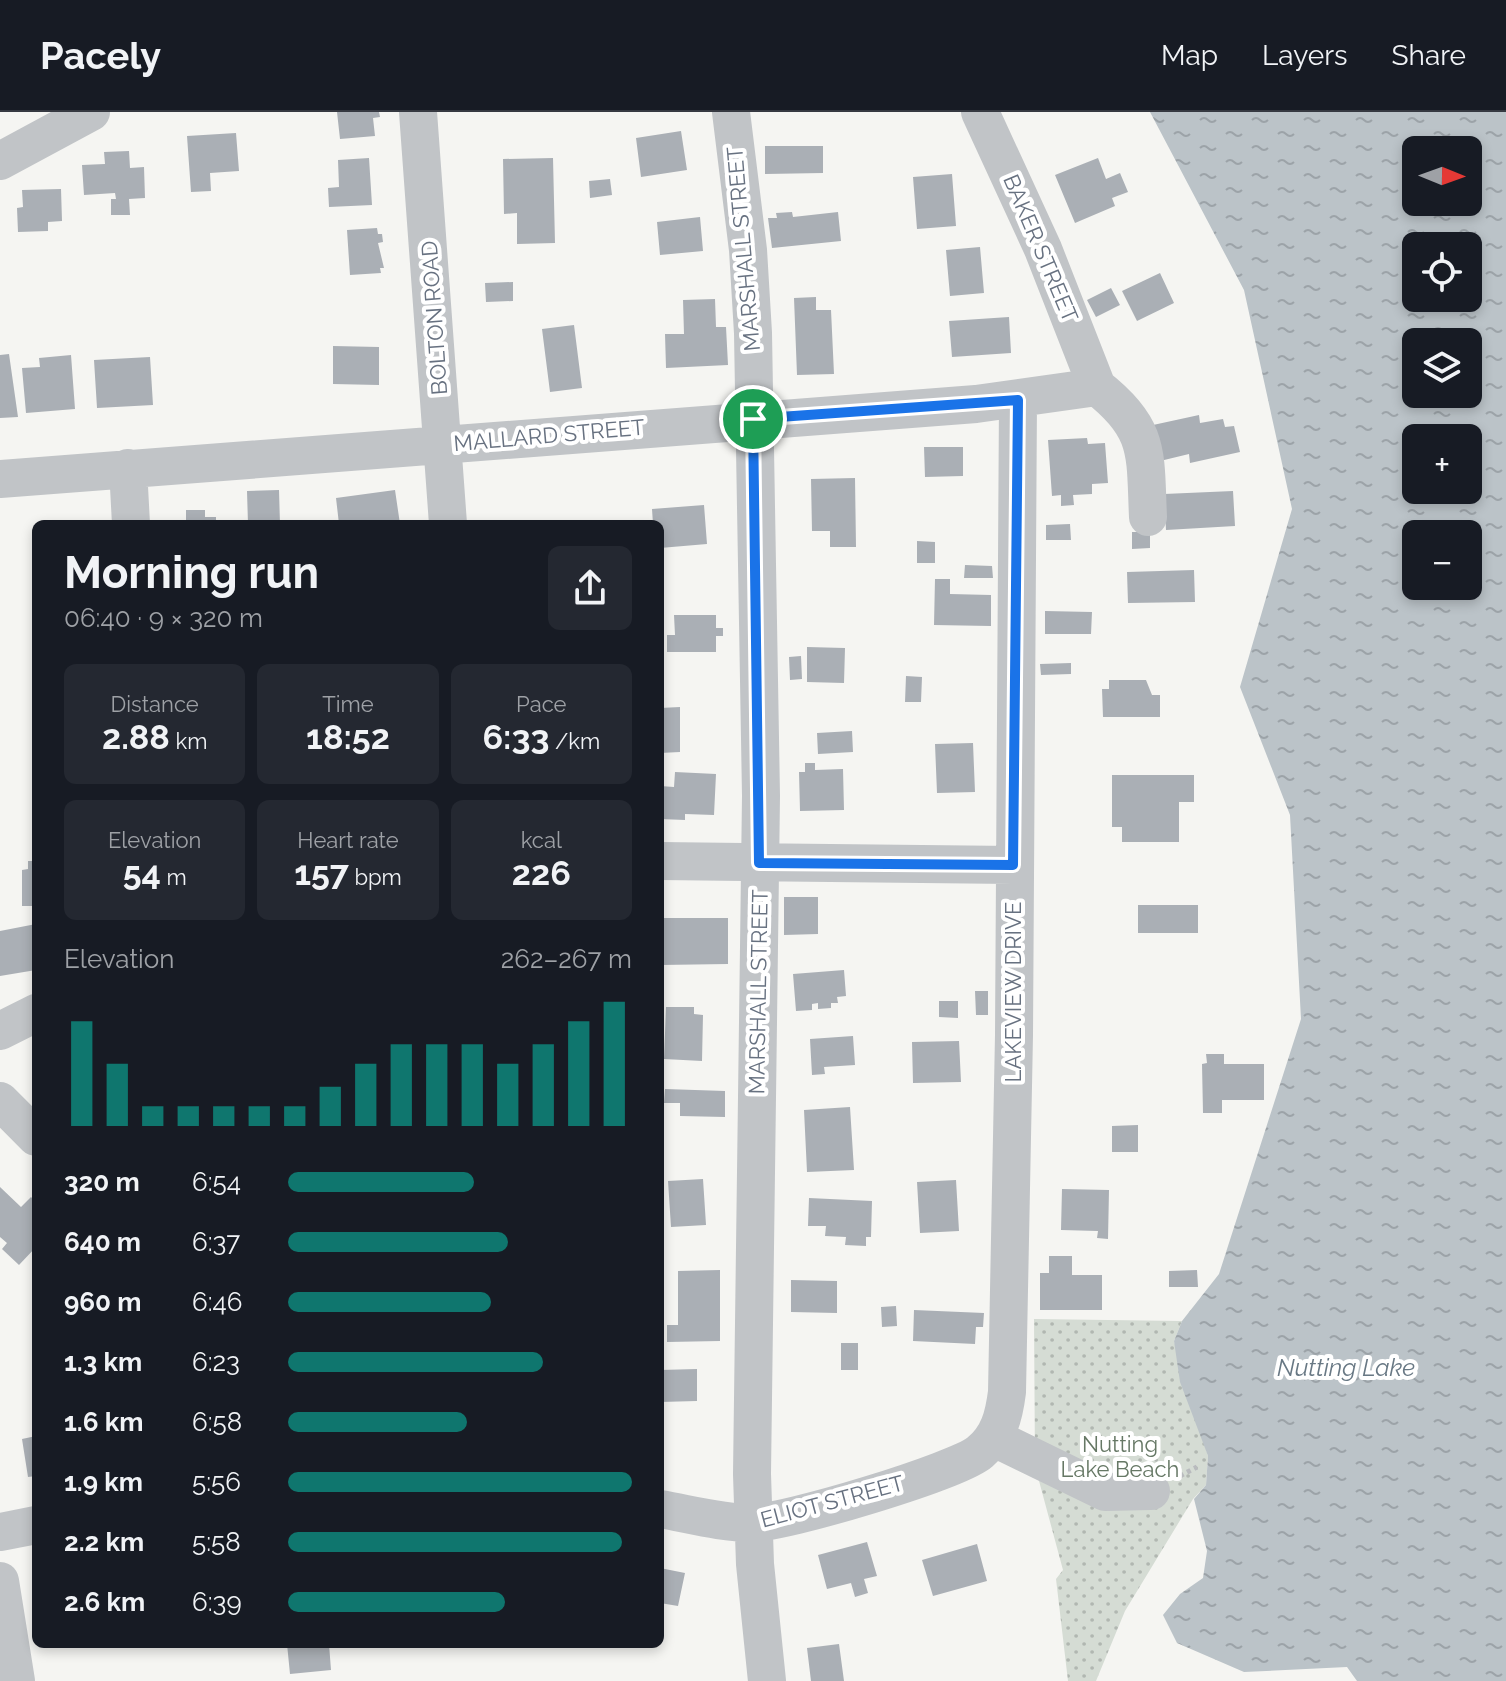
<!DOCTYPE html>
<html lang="en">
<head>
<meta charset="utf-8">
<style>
  body { margin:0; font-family:Raleway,sans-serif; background:#242831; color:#f1f3f6; height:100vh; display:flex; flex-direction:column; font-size:30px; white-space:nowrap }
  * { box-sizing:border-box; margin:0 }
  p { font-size:26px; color:#9ea1a6 }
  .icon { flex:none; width:44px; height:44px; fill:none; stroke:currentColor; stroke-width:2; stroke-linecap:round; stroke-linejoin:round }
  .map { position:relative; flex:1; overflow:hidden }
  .panel { position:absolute; left:32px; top:408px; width:632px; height:1128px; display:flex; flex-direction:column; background:#171b24; border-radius:12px; box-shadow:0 4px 12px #0003 }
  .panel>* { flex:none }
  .needle { width:52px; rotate:91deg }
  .tools { position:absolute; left:1402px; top:24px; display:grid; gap:16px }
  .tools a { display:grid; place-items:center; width:80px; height:80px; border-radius:12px; background:#171b24; box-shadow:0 4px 12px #0003; font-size:40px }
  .pin { position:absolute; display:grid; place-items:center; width:68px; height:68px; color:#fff; margin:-34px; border:4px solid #fff; border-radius:50%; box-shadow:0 2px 8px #0007 }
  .round { display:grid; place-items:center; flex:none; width:84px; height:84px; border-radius:12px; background:#242831 }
  .summary { display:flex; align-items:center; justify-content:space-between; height:136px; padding:0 32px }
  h1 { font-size:44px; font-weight:700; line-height:60px }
  .stats { display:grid; grid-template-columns:repeat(3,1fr); gap:12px; height:136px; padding:8px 32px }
  .stats div { display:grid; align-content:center; border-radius:12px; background:#242831; text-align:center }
  .stats b { font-size:34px; font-weight:700 }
  .stats small { font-size:22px; font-weight:400 }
  .stats p { font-size:22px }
  .chart { height:224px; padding:16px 32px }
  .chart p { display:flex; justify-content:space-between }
  .chart svg { width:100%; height:144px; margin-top:8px; stroke:#0f766e; stroke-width:6 }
  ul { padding:0 32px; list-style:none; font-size:26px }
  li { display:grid; grid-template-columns:128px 96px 1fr; align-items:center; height:60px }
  li i { height:20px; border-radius:10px; background:#0f766e }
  header { display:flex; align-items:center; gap:48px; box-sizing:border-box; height:112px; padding:0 40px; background:#171b24; border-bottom:2px solid #363941 }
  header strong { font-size:38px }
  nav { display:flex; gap:44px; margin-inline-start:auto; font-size:28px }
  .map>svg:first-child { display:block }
</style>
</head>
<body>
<header>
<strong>Pacely</strong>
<nav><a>Map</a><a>Layers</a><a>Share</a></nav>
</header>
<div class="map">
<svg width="1506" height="1569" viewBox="0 0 1506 1569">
  <defs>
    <pattern id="park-dots" width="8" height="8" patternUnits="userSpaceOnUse" patternTransform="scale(2)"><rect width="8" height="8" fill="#d5dcd4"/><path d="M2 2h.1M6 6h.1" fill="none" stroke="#b1b7b1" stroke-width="1.8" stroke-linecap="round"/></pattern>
    <pattern id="water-ripples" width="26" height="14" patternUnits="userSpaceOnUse" patternTransform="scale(2)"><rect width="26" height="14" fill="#bbc3c8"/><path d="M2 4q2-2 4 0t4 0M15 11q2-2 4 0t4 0" fill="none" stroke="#9ca3a8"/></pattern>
  </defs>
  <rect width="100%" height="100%" fill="#f5f5f2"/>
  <path fill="url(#park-dots)" d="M1034 1207 1182 1209 1174 1229 1208 1344 1206 1373 1193 1387 1125 1499 1096 1569H1068L1056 1467 1063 1458 1035 1354Z"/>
  <path fill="url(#water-ripples)" fill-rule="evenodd" d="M1150 0H1506V1569H1357L1347 1555 1244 1560 1177 1531 1163 1503 1180 1482 1203 1466 1207 1439 1194 1387 1206 1373 1208 1344 1180 1270 1174 1229 1182 1209 1219 1162 1301 907 1290 703 1240 575 1292 397 1244 178ZM1416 38H1468V90H1416ZM1416 134H1468V186H1416ZM1416 230H1468V282H1416ZM1416 326H1468V378H1416ZM1416 422H1468V474H1416Z"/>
  <path fill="#aaafb5" d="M337 0H379L380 5 373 6 375 24 340 27Z
    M681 19 687 58 641 65 636 26Z
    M236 21 239 59 210 61 211 79 191 80 187 24Z
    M765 34H823V61L765 62Z
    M129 39 130 56 144 55 145 86 129 87 130 103H111V87H116L115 81 84 83 82 53 105 52 104 40Z
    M369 46 372 93 329 95 328 76 339 75 338 48Z
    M553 46 555 131 517 132V101L504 102 503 47Z
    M1098 46 1106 67 1120 61 1128 80 1112 86 1115 94 1075 111 1055 63Z
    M952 62 956 114 917 117 913 65Z
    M610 67 612 83 590 86 589 69Z
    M61 77 62 109 48 110V119L18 120 17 96 23 95 22 78Z
    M792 100 793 105 838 100 841 129 772 136 768 106H777L776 101Z
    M700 105 703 139 660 143 657 110Z
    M377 116 378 122H382L383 130 378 131 384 156H380L381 161 350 163 347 118Z
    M980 135 984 181 950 184 946 138Z
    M1160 161 1174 191 1137 209 1122 179Z
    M513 170V189L486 190 485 171Z
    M1111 176 1120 193 1096 205 1087 188Z
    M816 185V198H831L834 262 797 263 794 186Z
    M715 187 716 215H726L728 253 666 256 665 222H684L683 188Z
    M1009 205 1011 241 952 245 949 209Z
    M574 213 582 276 550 280 542 217Z
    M333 234 379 235V273L333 272Z
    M9 242 18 305 0 306V243Z
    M71 243 75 297 26 301 22 256 40 255 39 246Z
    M150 245 153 293 97 296 94 248Z
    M1199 303 1200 311 1223 307 1225 315 1234 314 1240 340 1190 351 1189 342 1160 349 1153 313Z
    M1087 326 1088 332 1105 331 1108 371 1092 372V382L1073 383 1074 393 1061 394V383L1052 384 1048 328Z
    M924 335H963V364L925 365Z
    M855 366 856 435H830V419H812L811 367Z
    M279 378 280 412H248L247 379Z
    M395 378 400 412H339L336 386Z
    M1233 379 1235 414 1166 418 1164 382Z
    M704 393 707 432 660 436V412H653L652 397Z
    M186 398H205V405H216V412H179V408L186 409Z
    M1070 412 1071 428H1046V413Z
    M1132 420H1150V436L1132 437Z
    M917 429 935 430V451H917Z
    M965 453 992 454 993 466H964Z
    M1194 458 1195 490 1128 491 1127 460Z
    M935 467H950V482L991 483V514L934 513Z
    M1045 499 1092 500 1091 522H1045Z
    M674 503H716V516H723V524H716V540H667V523H675Z
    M807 535 845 536 844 571 807 570Z
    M801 544 802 567 790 568 789 545Z
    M1071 551V562L1041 563 1040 552Z
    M906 564 922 565 921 590H905Z
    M1109 568H1146L1152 583H1160V605H1103L1102 577H1109Z
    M680 595V640L660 641V596Z
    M852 619 853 640 818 642 817 621Z
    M973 631 975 680 937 681 935 632Z
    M805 651H815V658L843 657 844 698 800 699 799 660H805Z
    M675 660 716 662 714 703 685 702V708L660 707V674L674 675Z
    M1112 663H1194V690H1179V730H1122V715H1112Z
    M28 749H36V794H22V758L28 757Z
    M784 785H818V822L784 823Z
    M1138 793H1198V821H1138Z
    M664 806H728V852L660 853Z
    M36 812V858L0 864V819Z
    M844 858 846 884 837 885 838 891H831V896L818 897V891L812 892V898L796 899 793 862Z
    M975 879H988V903H976Z
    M939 889H958V906L939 905Z
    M666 895H694V902L703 903 702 949 664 947Z
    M853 924 855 953 824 955 825 962 812 963 810 927Z
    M959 929 961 970 913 971 912 930Z
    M1206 942H1224V952H1264V988H1222V1001H1203L1202 952 1207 951Z
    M665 977 725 979V1005L680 1004V991H664Z
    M850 995 854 1058 807 1060 804 998Z
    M1138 1013V1040H1112V1014Z
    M703 1067 706 1113 671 1115 668 1069Z
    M956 1068 959 1119 920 1121 917 1070Z
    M0 1075 21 1095 31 1085 36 1090V1135L19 1153 2 1137 7 1131 0 1125Z
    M1062 1077 1109 1078 1108 1127 1097 1126 1098 1119 1061 1118Z
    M809 1086 872 1089 871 1125H866V1134L845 1133 846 1125 825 1124 826 1114H808Z
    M1049 1144H1072V1163H1102V1198H1040V1161H1049Z
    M720 1158V1229L667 1230V1213H678V1159Z
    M1197 1158 1198 1175H1169V1159Z
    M791 1168 837 1169V1201L791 1200Z
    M896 1194 897 1214 882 1215 881 1195Z
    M914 1198 984 1201 983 1215H976L975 1232 913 1229Z
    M841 1231H858V1258H841Z
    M697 1257V1289L660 1290V1258Z
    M36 1324V1364L28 1365 22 1327Z
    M867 1430 877 1464 864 1467 868 1481 855 1485 851 1471 827 1477 818 1443Z
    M977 1432 987 1469 933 1484 922 1448Z
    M660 1456 685 1461 678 1494 660 1491Z
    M287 1532H329L331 1558 290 1562Z
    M839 1532 844 1569H811L807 1536Z"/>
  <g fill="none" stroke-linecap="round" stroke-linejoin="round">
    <path stroke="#b9bbbe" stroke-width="5" stroke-dasharray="4 4" stroke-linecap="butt" d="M1180 1364 1197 1355"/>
    <path stroke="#c1c4c7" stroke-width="38" d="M418 0 448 412
      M731 0 748 138 753 221 761 684 752 1362 755 1452 767 1569
      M980 0 1043 137 1097 275
      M0 49 91 0
      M1097 275C1151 317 1145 342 1148 405
      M128 356 131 412
      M0 367 976 292 1097 275
      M660 749 1013 753
      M0 919 36 901
      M0 989 36 1025
      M994 1326 1105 1380 1151 1379
      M660 1397C689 1402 722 1411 751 1411 783 1412 958 1359 980 1340 999 1324 1004 1304 1007 1280L1014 923 1018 288
      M0 1420 36 1413
      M0 1469 16 1569"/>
  </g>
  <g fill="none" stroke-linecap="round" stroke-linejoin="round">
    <g stroke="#fff" stroke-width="16">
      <path id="route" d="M1018 288 1013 753 759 751 753 307Z"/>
    </g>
    <use href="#route" stroke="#1a73e8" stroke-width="10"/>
  </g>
  <g text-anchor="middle" stroke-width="8" stroke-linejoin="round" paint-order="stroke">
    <g font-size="22" fill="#677180" stroke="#fff">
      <text transform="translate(1041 136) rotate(67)" y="8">BAKER STREET</text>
      <text transform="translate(743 137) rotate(-95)" y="8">MARSHALL STREET</text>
      <text transform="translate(434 206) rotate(-94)" y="8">BOLTON ROAD</text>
      <text transform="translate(549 323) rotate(-5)" y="8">MALLARD STREET</text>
      <text transform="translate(758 880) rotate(-89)" y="8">MARSHALL STREET</text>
      <text transform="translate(1013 880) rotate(-90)" y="8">LAKEVIEW DRIVE</text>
      <text transform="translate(832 1389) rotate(-15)" y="8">ELIOT STREET</text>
    </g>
    <g font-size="22" fill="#667865" stroke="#fff">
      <text x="1120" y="1340">Nutting<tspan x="1120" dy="25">Lake Beach</tspan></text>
    </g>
    <g font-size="24" font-style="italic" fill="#687884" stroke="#fff">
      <text x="1346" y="1264">Nutting Lake</text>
    </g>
  </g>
</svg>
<div class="tools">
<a><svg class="needle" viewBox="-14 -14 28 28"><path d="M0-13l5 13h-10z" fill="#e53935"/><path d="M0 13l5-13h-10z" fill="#9ea1a6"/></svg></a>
<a><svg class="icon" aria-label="locate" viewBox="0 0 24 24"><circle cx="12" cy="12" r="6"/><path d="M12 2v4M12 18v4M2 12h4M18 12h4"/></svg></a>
<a><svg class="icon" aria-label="layers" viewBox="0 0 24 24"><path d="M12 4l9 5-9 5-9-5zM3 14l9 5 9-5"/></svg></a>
<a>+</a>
<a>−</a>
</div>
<div class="pin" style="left:753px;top:307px;background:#1e9e55"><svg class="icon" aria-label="arrive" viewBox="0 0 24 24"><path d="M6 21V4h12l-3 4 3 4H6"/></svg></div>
<section class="panel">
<div class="summary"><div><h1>Morning run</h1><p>06:40 · 9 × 320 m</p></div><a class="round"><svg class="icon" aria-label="share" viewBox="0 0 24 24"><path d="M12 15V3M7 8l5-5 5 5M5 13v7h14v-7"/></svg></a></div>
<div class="stats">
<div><p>Distance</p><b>2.88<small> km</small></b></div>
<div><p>Time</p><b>18:52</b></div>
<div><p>Pace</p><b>6:33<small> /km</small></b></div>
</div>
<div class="stats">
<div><p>Elevation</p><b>54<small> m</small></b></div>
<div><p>Heart rate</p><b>157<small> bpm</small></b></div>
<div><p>kcal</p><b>226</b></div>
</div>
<div class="chart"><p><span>Elevation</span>262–267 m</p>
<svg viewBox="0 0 160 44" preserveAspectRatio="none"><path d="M5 44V12M15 44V25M25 44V38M35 44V38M45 44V38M55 44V38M65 44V38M75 44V32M85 44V25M95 44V19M105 44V19M115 44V19M125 44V25M135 44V19M145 44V12M155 44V6"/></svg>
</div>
<ul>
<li><b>320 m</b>6:54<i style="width:54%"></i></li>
<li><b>640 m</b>6:37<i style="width:64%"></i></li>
<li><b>960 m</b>6:46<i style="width:59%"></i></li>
<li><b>1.3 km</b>6:23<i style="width:74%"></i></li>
<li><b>1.6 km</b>6:58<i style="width:52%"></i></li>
<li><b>1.9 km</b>5:56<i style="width:100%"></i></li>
<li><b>2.2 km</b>5:58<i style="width:97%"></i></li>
<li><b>2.6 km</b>6:39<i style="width:63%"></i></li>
</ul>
</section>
</div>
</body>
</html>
